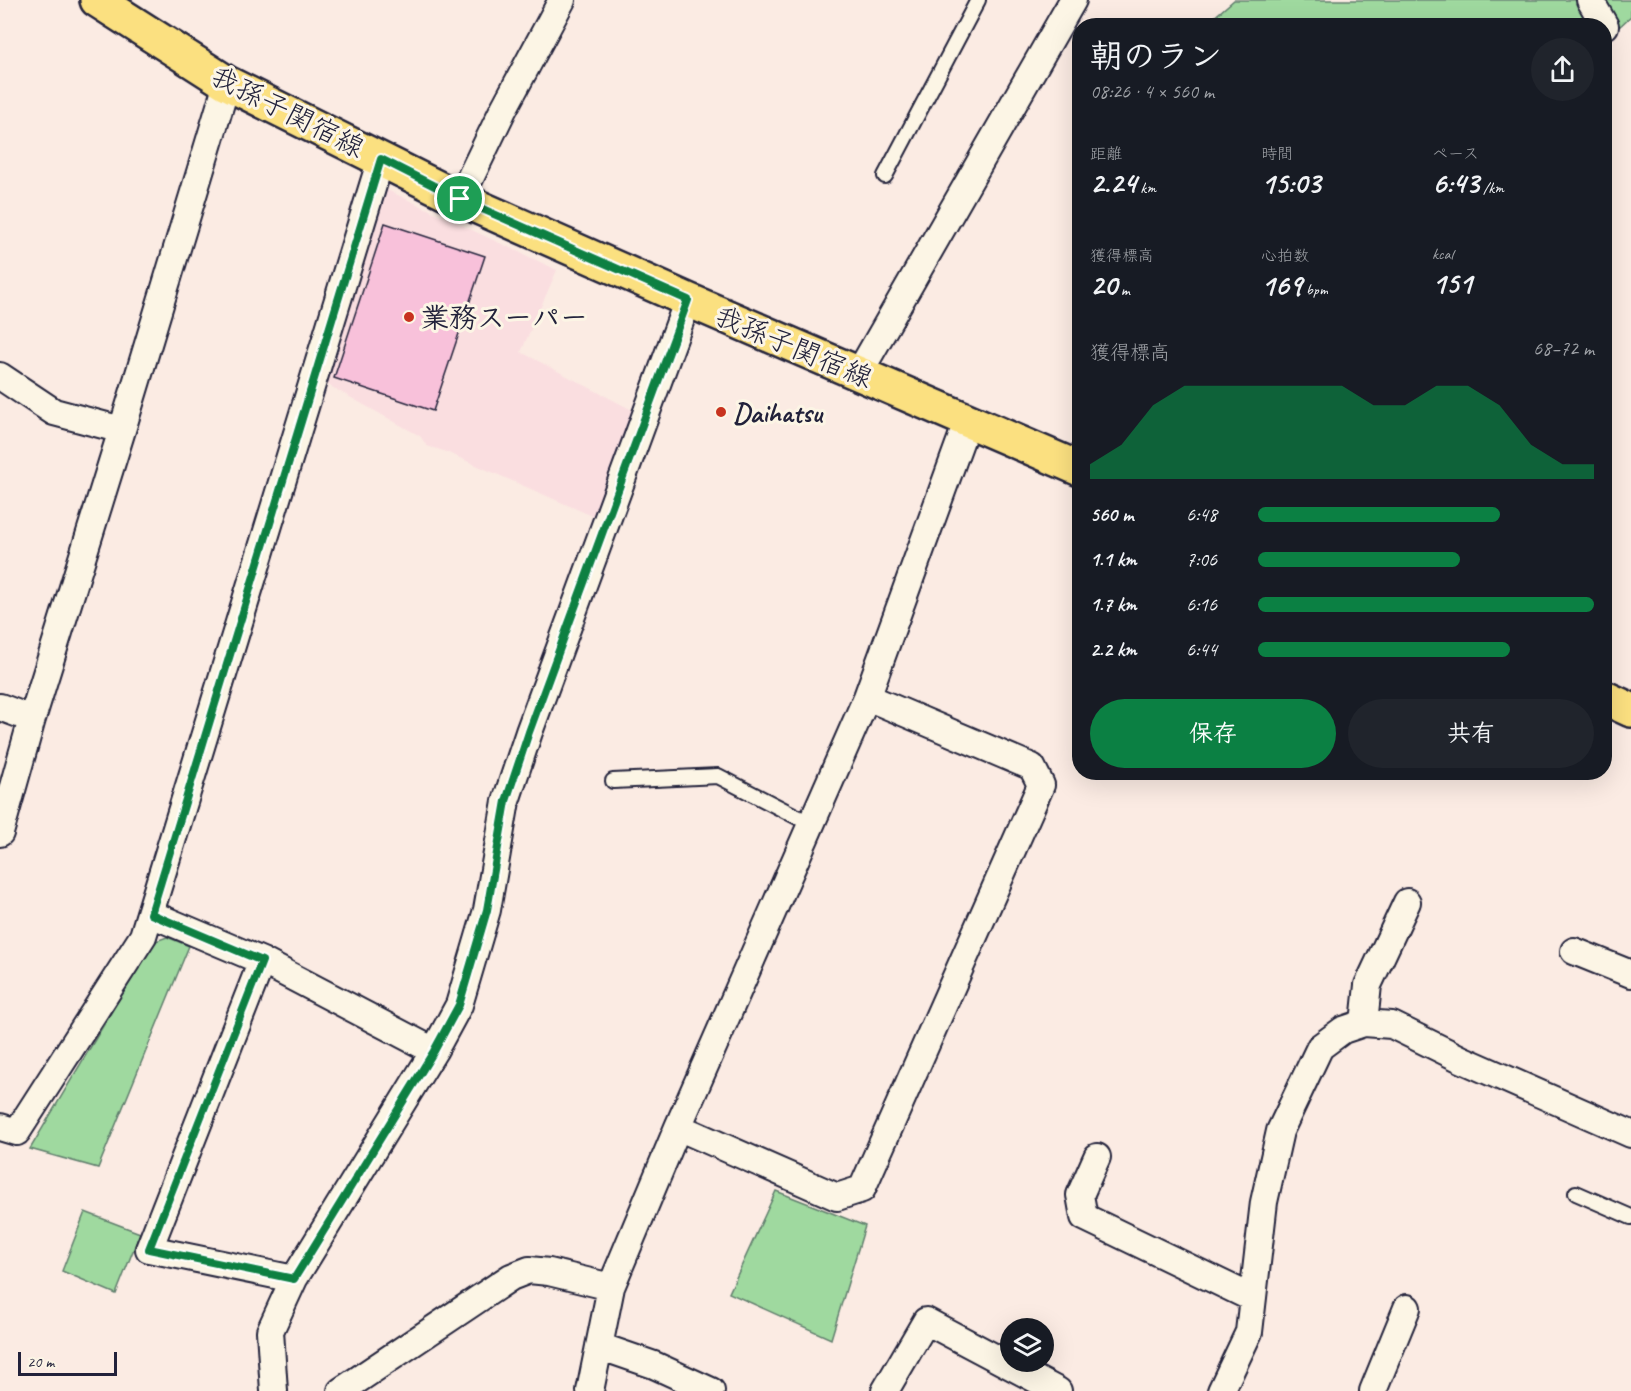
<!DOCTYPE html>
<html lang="ja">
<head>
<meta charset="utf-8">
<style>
  body { margin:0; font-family:Caveat,"Klee One",sans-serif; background:#20242c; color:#f1f3f6; height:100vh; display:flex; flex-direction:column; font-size:22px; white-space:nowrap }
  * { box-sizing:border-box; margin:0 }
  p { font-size:20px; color:#9ea1a6 }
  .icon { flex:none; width:33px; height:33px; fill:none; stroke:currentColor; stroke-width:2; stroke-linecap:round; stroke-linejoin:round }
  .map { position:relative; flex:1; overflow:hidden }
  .sheet { position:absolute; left:1072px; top:18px; width:540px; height:762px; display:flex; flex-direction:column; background:#171b24; border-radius:24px; box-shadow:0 6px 24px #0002 }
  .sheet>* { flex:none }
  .controls { position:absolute; left:1000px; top:1318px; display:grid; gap:12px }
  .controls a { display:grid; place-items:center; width:54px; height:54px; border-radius:50%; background:#171b24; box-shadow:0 6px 24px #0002; font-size:30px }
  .scale { position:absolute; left:18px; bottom:15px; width:99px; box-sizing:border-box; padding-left:6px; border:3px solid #22223b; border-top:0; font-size:16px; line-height:21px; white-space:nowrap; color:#22223b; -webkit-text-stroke:4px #fcf5e5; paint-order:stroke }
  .pin { position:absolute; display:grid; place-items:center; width:51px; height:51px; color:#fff; margin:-26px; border:3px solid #fff; border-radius:50%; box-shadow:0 2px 6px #0007 }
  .round { display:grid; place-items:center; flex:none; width:63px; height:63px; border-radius:32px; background:#20242c }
  .overview { display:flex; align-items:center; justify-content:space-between; height:102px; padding:0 18px }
  h1 { font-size:33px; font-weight:800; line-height:45px }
  .figures { display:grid; grid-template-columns:repeat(3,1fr); gap:9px; height:102px; padding:6px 18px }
  .figures div { display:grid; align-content:center }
  .figures b { font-size:30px; font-weight:800 }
  .figures small { font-size:16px; font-weight:400 }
  .figures p { font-size:16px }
  .chart { height:168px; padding:12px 18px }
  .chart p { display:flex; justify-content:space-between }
  .chart svg { width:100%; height:108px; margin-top:6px; fill:#0b8043; opacity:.7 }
  .cta { display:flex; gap:12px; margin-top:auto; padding:12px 18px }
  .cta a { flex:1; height:69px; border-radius:36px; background:#0b8043; color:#fff; font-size:24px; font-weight:800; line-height:69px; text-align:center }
  .cta a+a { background:#20242c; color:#f1f3f6 }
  ul { padding:0 18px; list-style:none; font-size:20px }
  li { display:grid; grid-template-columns:96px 72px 1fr; align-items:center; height:45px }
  li i { height:15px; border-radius:8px; background:#0b8043 }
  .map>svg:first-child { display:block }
</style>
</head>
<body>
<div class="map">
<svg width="1631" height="1391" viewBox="0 0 1631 1391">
  <rect width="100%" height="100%" fill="#fbebe3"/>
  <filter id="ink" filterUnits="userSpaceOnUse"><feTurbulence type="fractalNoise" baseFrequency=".0167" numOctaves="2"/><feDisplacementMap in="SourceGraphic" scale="12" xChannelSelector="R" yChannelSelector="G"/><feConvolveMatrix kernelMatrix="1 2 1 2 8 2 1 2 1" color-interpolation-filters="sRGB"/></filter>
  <g filter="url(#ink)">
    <path fill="#fadee0" d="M383 188 557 270 521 352 634 411 597 518 444 451 427 446 420 436 321 381Z"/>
    <path fill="#9fd99f" stroke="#607e6d" stroke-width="1.5" d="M1234 0H1631V16L1605 40V26H1204Z
      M167 937 189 946 98 1168 30 1149 153 942Z
      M776 1191 865 1226 831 1339 729 1293Z
      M85 1212 140 1233 116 1294 62 1271Z"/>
    <path fill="#f8c1da" stroke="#22223b" stroke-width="1.5" d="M385 223 485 256 433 411 334 378Z"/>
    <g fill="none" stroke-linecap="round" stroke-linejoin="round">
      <g stroke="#22223b" stroke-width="18">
        <path id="service" d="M885 176 978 0
          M613 781 718 776 811 824
          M1576 1193 1631 1217"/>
      </g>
      <g stroke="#22223b" stroke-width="30">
        <path id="minor" d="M1590 0 1605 26
          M460 199 503 110 562 0
          M859 373 1073 0
          M0 376 54 412 122 430
          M0 707 32 719
          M0 833 32 719 122 430 227 83
          M151 914 262 961 434 1051
          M1574 951 1631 974
          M262 961 149 1249 294 1279
          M1364 1023 1368 985 1407 902
          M0 1127 17 1132 143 936 381 159
          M678 1127 837 1197 862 1189 1041 785 1032 767 867 697
          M1097 1157 1080 1195 1084 1217 1252 1298
          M599 1346 654 1365 711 1391
          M274 1391 270 1331 294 1279 434 1051 459 1005 487 910 506 801 529 732 688 300
          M341 1391 511 1277 529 1270 549 1272 611 1287
          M590 1391 611 1287 678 1127 867 697 968 420
          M885 1391 926 1321 1058 1391
          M1221 1391 1249 1332 1264 1202 1280 1131 1320 1047 1343 1030 1364 1023 1392 1025 1461 1059 1631 1134
          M1373 1391 1407 1308"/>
      </g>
      <g stroke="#22223b" stroke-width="38">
        <path id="primary" d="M97 0 227 83 460 199 688 300 1080 469
          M1605 698 1631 710"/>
      </g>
      <use href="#service" stroke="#fcf5e5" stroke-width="14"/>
      <use href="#minor" stroke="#fcf5e5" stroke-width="26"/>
      <use href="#primary" stroke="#fbe080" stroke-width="33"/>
    </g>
  </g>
  <g fill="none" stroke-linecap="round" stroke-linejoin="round" filter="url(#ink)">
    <g stroke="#fff" stroke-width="12">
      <path id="route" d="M381 159 460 199 688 300 529 732 506 801 487 910 459 1005 434 1051 294 1279 149 1249 262 961 151 914Z"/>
    </g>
    <use href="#route" stroke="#0b8043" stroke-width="8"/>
  </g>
  <g fill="#c8321e" stroke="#fcf5e5" stroke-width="2">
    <circle cx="409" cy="317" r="6"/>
    <circle cx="721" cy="412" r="6"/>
  </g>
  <g text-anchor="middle" stroke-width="6" stroke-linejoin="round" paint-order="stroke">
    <g font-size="28" fill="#22223b" stroke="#fcf5e5">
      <text transform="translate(288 111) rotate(27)" y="10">我孫子関宿線</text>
      <text transform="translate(794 346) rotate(23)" y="10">我孫子関宿線</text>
    </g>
    <g font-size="28" font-weight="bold" fill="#22223b" stroke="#fcf5e5" text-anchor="start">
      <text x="421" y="327">業務スーパー</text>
      <text x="733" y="422">Daihatsu</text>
    </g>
  </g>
</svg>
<div class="controls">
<a><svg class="icon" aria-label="layers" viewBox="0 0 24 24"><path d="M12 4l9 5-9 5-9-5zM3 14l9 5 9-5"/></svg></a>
</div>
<div class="scale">20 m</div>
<div class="pin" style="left:460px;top:199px;background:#1e9e55"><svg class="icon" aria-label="arrive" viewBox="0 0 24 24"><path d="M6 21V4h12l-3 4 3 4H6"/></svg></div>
<section class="sheet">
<div class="overview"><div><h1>朝のラン</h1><p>08:26 · 4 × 560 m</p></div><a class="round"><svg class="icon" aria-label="share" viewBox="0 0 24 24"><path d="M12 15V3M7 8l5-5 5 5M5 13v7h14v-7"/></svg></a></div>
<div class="figures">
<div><p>距離</p><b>2.24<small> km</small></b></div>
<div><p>時間</p><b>15:03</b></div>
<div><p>ペース</p><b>6:43<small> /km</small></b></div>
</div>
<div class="figures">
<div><p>獲得標高</p><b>20<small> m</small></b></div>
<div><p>心拍数</p><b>169<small> bpm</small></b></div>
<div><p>kcal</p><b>151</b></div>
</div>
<div class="chart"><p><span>獲得標高</span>68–72 m</p>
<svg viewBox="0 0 160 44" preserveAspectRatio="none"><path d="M0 44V38L10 30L20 14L30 6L40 6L50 6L60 6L70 6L80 6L90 14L100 14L110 6L120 6L130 14L140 30L150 38L160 38V44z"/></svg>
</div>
<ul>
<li><b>560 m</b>6:48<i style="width:72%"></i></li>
<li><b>1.1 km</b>7:06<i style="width:60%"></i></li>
<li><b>1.7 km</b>6:16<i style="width:100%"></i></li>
<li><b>2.2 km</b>6:44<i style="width:75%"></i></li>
</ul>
<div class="cta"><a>保存</a><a>共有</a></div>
</section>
</div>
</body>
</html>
